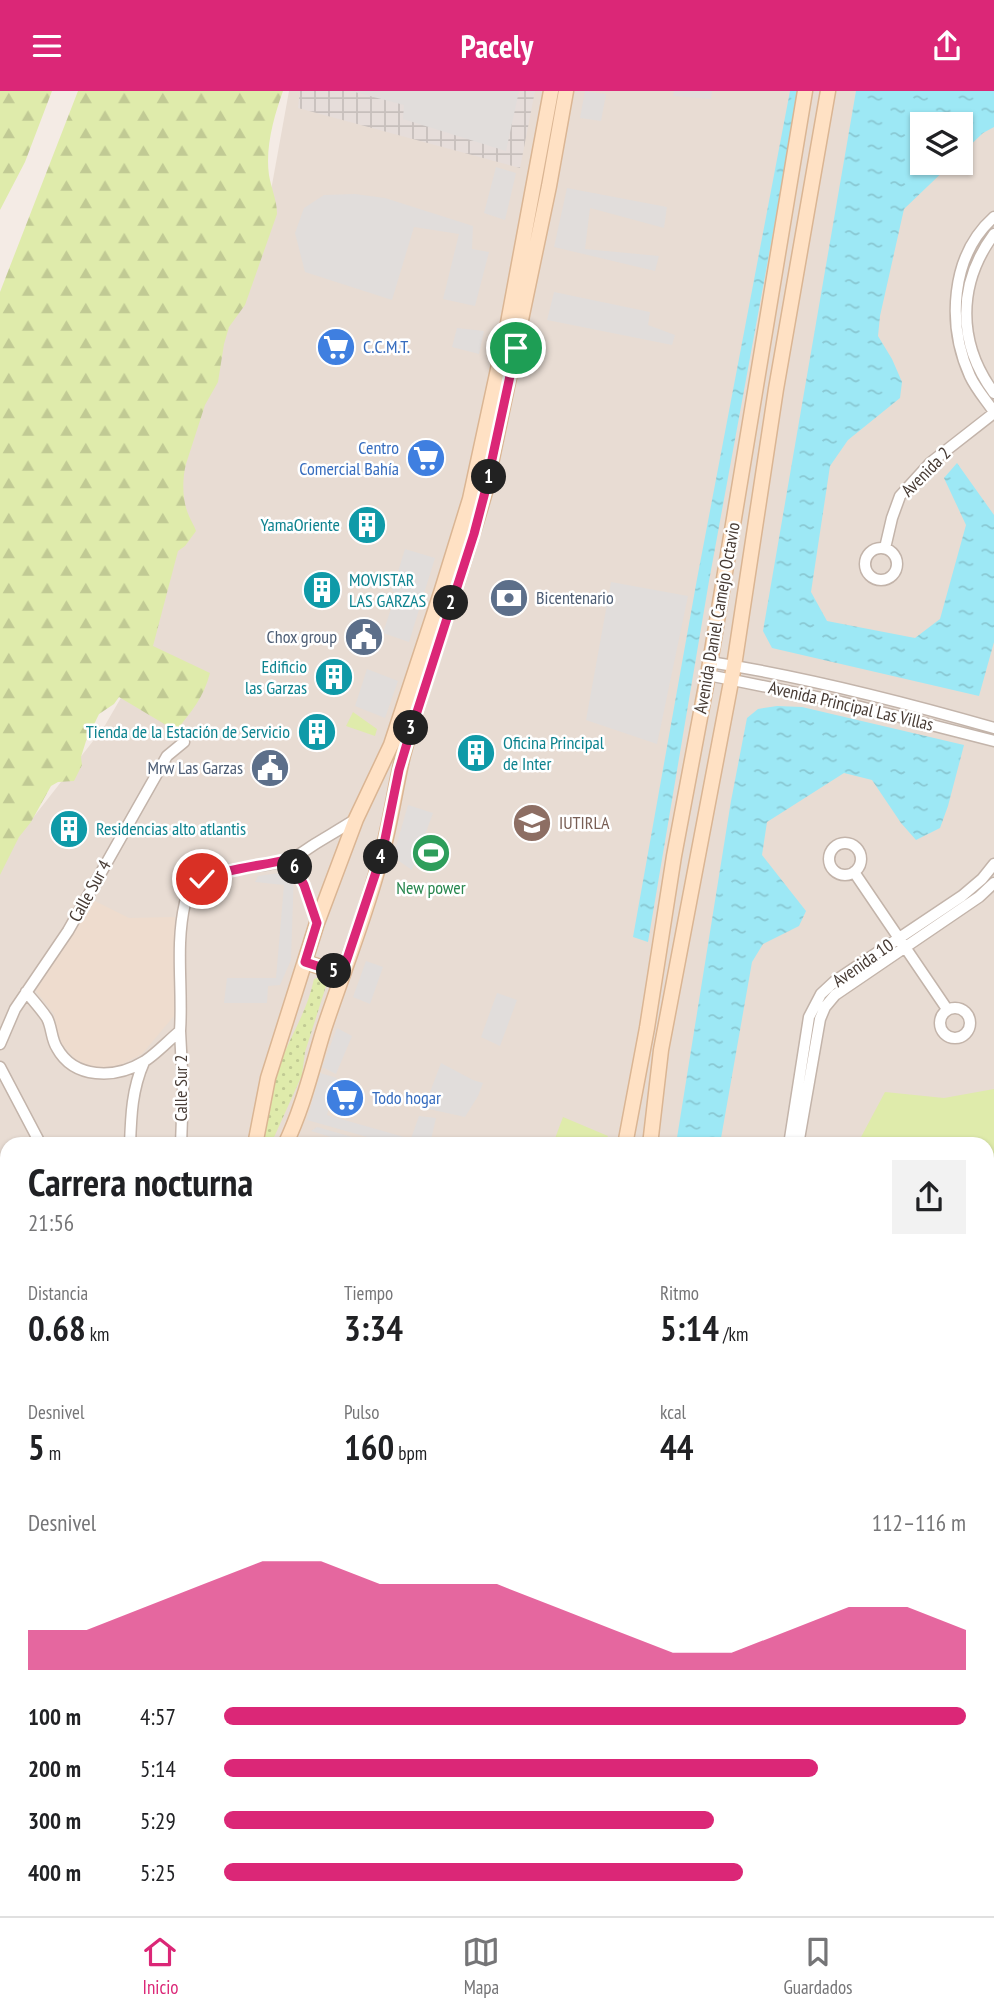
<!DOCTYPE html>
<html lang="es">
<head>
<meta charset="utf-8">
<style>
  body { margin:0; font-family:"PT Sans Narrow",sans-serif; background:#f2f2f2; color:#202124; height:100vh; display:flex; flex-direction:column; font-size:26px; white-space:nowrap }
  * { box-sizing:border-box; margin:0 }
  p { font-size:23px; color:#757577 }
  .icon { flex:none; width:38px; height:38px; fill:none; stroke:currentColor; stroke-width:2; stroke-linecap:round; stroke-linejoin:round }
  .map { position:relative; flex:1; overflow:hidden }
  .side { position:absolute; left:0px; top:1046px; width:994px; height:779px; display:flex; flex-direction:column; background:#fff; border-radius:21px 21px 0 0; box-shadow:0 2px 5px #0004 }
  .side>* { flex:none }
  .tools { position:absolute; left:910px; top:21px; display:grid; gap:14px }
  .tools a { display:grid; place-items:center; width:63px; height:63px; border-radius:0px; background:#fff; box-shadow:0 2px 5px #0004; font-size:35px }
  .pin { position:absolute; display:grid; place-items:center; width:60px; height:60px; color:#fff; margin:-30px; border:4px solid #fff; border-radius:50%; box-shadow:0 2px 7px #0007 }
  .km { position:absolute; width:35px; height:35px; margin:-18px; border-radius:50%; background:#222; color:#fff; font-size:19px; line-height:35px; text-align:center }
  .round { display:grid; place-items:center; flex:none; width:74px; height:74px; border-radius:0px; background:#f2f2f2 }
  .head { display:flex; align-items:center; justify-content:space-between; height:119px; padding:0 28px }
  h1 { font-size:38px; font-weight:600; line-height:52px }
  .figures { display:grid; grid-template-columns:repeat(3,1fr); gap:10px; height:119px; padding:7px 28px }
  .figures div { display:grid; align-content:center }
  .figures b { font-size:35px; font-weight:600 }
  .figures small { font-size:19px; font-weight:400 }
  .figures p { font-size:19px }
  .chart { height:196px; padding:14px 28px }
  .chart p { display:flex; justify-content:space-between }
  .chart svg { width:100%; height:126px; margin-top:7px; fill:#db2777; opacity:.7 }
  ul { padding:0 28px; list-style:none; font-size:23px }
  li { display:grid; grid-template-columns:112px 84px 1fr; align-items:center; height:52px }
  li i { height:18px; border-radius:9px; background:#db2777 }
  header { display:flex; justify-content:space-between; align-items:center; height:91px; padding:0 28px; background:#db2777; color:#fff; font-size:32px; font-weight:600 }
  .dock { display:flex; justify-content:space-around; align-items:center; height:98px; border-top:2px solid #e0e0e0; background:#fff; font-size:19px; color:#757577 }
  .dock a { display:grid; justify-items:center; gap:4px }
  .dock .on { color:#db2777 }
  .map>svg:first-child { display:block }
</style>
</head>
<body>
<header><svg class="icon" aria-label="menu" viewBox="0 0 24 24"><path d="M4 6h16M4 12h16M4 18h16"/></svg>Pacely<svg class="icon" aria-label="share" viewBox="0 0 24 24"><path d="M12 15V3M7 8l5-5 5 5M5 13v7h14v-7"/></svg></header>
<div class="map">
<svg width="994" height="1825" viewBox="0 0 994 1825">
  <defs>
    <pattern id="industrial-grid" width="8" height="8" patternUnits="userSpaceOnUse" patternTransform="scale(1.75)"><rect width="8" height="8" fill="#e6ddda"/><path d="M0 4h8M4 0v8" fill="none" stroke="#c7bfbc"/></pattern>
    <pattern id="forest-firs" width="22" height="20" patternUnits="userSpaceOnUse" patternTransform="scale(1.75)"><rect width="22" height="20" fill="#dfebab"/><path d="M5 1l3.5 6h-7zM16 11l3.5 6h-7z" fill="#c1ca94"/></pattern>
    <pattern id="park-dots" width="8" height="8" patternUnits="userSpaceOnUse" patternTransform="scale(1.75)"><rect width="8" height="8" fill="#dfebab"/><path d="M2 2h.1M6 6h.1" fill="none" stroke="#c1ca94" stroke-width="1.8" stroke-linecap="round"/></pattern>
    <pattern id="water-ripples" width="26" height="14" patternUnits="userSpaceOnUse" patternTransform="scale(1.75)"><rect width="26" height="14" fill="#9de8f5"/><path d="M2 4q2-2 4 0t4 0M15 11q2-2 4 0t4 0" fill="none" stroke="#89c8d3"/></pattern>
  </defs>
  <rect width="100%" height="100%" fill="#f4ebe5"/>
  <path fill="#e8dcd3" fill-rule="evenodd" d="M289 0H994V1825H0V769L104 636 126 598 187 366 215 271 262 149ZM922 33H961V72H922ZM7 1054H987V1818H7Z"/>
  <path fill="url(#industrial-grid)" d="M300 0H535L520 77 298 17Z"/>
  <path fill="#eedcce" d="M89 807 129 827 175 826 174 925 142 963 111 979 92 977 74 967 62 953 57 939 54 923 36 900Z
    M0 1326 7 1332V1537L0 1548Z"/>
  <path fill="#dfebab" d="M353 621 377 638 375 645 346 635Z
    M994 998V1185L987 1181V1054L860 1053V1048L885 1001 944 1007Z
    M563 1026 608 1045 604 1053H562L554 1050Z"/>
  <path fill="url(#forest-firs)" d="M0 0H52L25 71 0 119Z
    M78 0H283C274 25 265 57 269 84 271 97 277 109 277 123L245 214 229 236 224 253 218 291 205 314 186 373C182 388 182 410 189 425 191 430 194 434 196 440L185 455 178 460 153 555 210 582C204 606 191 621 176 640L119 606 114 613 99 623 86 650 81 666 82 674 74 690 58 691 51 695 31 731 19 746 0 784V201Z
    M0 1114 7 1118V1165L0 1173Z"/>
  <path fill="url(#park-dots)" d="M320 886 327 892 305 961 302 984 271 1053 264 1054C266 1031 267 1005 275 984 287 951 307 922 314 888Z"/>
  <path fill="#e1dddb" d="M351 0H519L506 60 403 28 404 14Z
    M585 0 606 3 601 30 580 27Z
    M674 0H712L711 8 673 5Z
    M496 76 516 82 505 129 484 122Z
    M567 97 667 116 664 137 590 117 585 158 659 165 655 180 554 156Z
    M355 103 385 107 473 135 472 158 489 161 475 215 443 208 459 143 414 136 392 209 305 181 295 142 304 117 324 104Z
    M554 201 650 221 648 234 675 244 672 254 547 229Z
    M457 237 484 240 479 263 452 256Z
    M405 458 435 467 409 551 383 542 396 502 392 500Z
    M611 491 688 505 657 653 586 629Z
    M367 578 398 590 385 627 355 615Z
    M408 714 433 722 412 779 393 766Z
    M294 780 291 869 280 894 268 895 267 912H224L227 887H276L284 794 255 791 258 785Z
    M366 870 383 876 370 913 353 906Z
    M497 902 517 909 500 955 481 946Z
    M337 937 352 945 336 983 322 976Z
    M441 972 473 989 483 992 478 1005 465 1026 424 1017Z
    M320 982 337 987 327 1024 404 1046 401 1053H392L307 1029Z
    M419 1025 436 1027 430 1053H409Z
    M317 1036 377 1053H354L311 1040Z
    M0 1334 7 1339V1475L4 1479 0 1476Z
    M0 1491 7 1496V1515L0 1527Z
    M7 1634V1684L1 1682 0 1684V1647Z
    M0 1752 7 1758V1786L0 1784Z
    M0 1806 7 1809V1818H28L32 1820 31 1825H0Z
    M387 1818H415L412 1825H385Z"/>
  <path fill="url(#water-ripples)" d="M790 0H799L709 490 648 851 633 846 697 488Z
    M856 0H994V36L983 42 961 63V33H922V72H952L904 118 880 225 878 245 892 268 902 291 900 307 848 349 830 375 811 501 827 530 915 547 940 528 966 434 944 387 957 372 994 424V551L979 605 772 557 763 540Z
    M777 615 802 616 964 654 948 715 940 737 916 749 901 732 872 689 844 682 767 731 762 764 806 820 799 835 763 853 752 871 720 1053H676L731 710 747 627 758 618Z
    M987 1343 994 1346V1465L987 1458Z
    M994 1501V1626L987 1621V1516Z
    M987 1791 994 1793V1825H975L969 1818H987Z
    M669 1818H697L694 1825H666Z
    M792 1818H874L875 1825H806Z"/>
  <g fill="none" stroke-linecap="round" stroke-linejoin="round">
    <g stroke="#c3b4aa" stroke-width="13">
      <path id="minor" d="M994 126C950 165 947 234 970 285 976 298 986 309 994 321
        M994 143C957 193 957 252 994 302
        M865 473a16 16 0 1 1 32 0a16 16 0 1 1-32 0Z
        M885 457 892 427 900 405 930 372 994 322
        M710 571C806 586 900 610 994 637
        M708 584 841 611 994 650
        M829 768a16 16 0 1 1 32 0a16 16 0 1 1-32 0Z
        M290 768 304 794 317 832
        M854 781 947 918
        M26 901C33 909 41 918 47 927 52 936 51 948 57 957 74 988 115 988 143 971 153 966 170 948 180 940 183 898 175 854 185 812 194 770 261 781 292 767 300 764 307 758 315 753 328 745 342 737 356 728
        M940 932a15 15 0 1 1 30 0a15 15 0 1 1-30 0Z
        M180 940 183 998 181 1054
        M0 953 15 918 68 840 167 665 184 651
        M0 976 41 1054
        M130 1054C131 1024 132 998 144 971
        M789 1054 809 926 821 903 835 890 962 805 982 788 994 773
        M798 1054 820 928 825 916 835 904 979 806 994 792
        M988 1276 993 1266
        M987 1750H994
        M918 1818 922 1825
        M371 1825V1818
        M619 1825 623 1818
        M743 1825 746 1818"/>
    </g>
    <g stroke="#dab593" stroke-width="17">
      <path id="secondary" d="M305 871 342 883
        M255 1054 268 987 317 832 356 728 391 654 441 502 470 408 508 232 551 0
        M285 1054C303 1017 312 977 324 938 343 880 367 822 382 762 391 730 395 697 403 664 427 575 460 489 485 401L549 95 566 0
        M625 1054 647 937 674 765 708 584 805 0
        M650 1054 661 959 734 575 776 298 828 0
        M0 1584 7 1572
        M0 1607 7 1594
        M551 1825 555 1818
        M578 1825 582 1818"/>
    </g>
    <use href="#minor" stroke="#fff" stroke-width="10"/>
    <use href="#secondary" stroke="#ffe1c4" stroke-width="14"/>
  </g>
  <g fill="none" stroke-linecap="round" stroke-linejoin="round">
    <g stroke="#fff" stroke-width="14">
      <path id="route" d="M202 788C230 777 261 775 290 768L304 794 317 832 305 871 342 883 382 763 399 679 408 649 474 443 485 401 516 257"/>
    </g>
    <use href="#route" stroke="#db2777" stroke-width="9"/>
  </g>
  <defs>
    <g id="supermarket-disc" transform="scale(2.0125)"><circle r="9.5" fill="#3f7fe0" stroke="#fff"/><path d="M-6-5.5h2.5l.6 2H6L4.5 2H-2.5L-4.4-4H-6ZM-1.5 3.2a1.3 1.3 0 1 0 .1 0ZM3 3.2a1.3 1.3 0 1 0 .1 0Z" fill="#fff"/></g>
    <g id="building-disc" transform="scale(2.0125)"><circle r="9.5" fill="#0f9aa8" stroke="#fff"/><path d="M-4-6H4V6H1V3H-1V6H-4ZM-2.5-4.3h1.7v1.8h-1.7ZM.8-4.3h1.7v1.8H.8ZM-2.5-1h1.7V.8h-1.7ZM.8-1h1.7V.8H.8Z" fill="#fff"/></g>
    <g id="bank-disc" transform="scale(2.0125)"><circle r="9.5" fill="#5c6f8a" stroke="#fff"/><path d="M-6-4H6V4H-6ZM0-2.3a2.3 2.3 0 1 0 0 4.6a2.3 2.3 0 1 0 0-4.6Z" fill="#fff"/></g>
    <g id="civic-disc" transform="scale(2.0125)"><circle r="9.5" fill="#5c6f8a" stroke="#fff"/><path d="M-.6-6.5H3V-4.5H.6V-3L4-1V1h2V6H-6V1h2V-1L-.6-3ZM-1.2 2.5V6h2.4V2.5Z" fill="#fff"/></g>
    <g id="university-disc" transform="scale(2.0125)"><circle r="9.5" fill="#8d6e63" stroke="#fff"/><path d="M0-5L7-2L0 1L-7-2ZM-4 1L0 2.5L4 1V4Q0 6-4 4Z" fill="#fff"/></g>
    <g id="stadium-disc" transform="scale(2.0125)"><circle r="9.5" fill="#2e9e5b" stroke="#fff"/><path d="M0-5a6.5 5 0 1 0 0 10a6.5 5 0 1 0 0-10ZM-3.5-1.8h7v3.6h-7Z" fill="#fff"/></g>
  </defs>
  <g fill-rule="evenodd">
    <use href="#supermarket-disc" x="336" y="256"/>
    <use href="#supermarket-disc" x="426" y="367"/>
    <use href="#building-disc" x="367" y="434"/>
    <use href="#building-disc" x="322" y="499"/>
    <use href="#bank-disc" x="509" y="507"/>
    <use href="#civic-disc" x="364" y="546"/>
    <use href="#building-disc" x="334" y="586"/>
    <use href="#building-disc" x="317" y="641"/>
    <use href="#building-disc" x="476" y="662"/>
    <use href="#civic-disc" x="270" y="677"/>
    <use href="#university-disc" x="532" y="732"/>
    <use href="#building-disc" x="69" y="738"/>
    <use href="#stadium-disc" x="431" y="762"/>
    <use href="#supermarket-disc" x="345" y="1007"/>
  </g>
  <g text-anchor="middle" stroke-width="5" stroke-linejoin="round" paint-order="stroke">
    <g font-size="18" fill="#366cbe" stroke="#fff" text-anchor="start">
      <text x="363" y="262">C.C.M.T.</text>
      <text x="399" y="363" text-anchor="end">Centro<tspan x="399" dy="21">Comercial Bahía</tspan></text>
      <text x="372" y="1013">Todo hogar</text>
    </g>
    <g font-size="18" fill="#473b34" stroke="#fff">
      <text transform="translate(926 381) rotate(-45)" y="6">Avenida 2</text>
      <text transform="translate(717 527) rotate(-80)" y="6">Avenida Daniel Camejo Octavio</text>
      <text transform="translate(851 615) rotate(13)" y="6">Avenida Principal Las Villas</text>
      <text transform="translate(90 800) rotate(-61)" y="6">Calle Sur 4</text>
      <text transform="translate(863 872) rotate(-35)" y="6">Avenida 10</text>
      <text transform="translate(181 997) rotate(-90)" y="6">Calle Sur 2</text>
    </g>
    <g font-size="18" fill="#0d838f" stroke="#fff" text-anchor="end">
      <text x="340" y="440">YamaOriente</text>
      <text x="349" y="495" text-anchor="start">MOVISTAR<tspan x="349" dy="21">LAS GARZAS</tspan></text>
      <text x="307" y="582">Edificio<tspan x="307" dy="21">las Garzas</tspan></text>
      <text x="290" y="647">Tienda de la Estación de Servicio</text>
      <text x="503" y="658" text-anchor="start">Oficina Principal<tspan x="503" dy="21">de Inter</tspan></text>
      <text x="96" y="744" text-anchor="start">Residencias alto atlantis</text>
    </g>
    <g font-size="18" fill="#4e5e75" stroke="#fff" text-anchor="end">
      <text x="536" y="513" text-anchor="start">Bicentenario</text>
      <text x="337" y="552">Chox group</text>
      <text x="243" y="683">Mrw Las Garzas</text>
    </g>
    <g font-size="18" fill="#785e54" stroke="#fff" text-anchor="start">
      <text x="559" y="738">IUTIRLA</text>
    </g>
    <g font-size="18" fill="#27864d" stroke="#fff">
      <text x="431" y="803">New power</text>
    </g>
  </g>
</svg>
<div class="tools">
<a><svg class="icon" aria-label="layers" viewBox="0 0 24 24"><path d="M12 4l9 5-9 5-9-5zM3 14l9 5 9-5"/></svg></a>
</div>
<div class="pin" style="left:516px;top:257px;background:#1e9e55"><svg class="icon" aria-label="arrive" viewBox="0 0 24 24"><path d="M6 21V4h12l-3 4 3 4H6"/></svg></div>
<div class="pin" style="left:202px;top:788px;background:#d93025"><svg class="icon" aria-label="check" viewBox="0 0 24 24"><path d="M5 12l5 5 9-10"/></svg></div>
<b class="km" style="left:489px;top:386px">1</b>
<b class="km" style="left:451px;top:512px">2</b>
<b class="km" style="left:411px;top:637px">3</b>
<b class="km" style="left:381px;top:766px">4</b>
<b class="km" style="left:334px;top:880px">5</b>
<b class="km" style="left:295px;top:776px">6</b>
<section class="side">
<div class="head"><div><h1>Carrera nocturna</h1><p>21:56</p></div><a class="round"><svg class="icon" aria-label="share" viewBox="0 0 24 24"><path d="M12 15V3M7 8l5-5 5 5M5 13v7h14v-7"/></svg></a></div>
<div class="figures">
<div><p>Distancia</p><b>0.68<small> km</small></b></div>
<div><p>Tiempo</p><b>3:34</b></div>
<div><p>Ritmo</p><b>5:14<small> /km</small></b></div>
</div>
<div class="figures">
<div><p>Desnivel</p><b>5<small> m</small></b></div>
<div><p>Pulso</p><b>160<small> bpm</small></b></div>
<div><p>kcal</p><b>44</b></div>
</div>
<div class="chart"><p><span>Desnivel</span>112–116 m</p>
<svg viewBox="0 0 160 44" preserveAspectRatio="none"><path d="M0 44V30L10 30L20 22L30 14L40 6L50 6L60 14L70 14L80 14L90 22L100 30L110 38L120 38L130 30L140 22L150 22L160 30V44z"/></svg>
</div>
<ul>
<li><b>100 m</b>4:57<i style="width:100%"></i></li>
<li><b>200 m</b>5:14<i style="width:80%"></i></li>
<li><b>300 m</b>5:29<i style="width:66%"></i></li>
<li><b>400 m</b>5:25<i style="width:70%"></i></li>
</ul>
</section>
</div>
<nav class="dock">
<a class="on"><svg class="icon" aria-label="home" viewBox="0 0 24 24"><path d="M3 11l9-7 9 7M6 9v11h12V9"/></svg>Inicio</a>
<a><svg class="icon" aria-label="map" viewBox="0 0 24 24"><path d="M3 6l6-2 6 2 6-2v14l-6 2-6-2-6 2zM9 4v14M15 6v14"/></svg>Mapa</a>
<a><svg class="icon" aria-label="saved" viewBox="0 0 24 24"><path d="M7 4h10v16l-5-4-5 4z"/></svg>Guardados</a>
</nav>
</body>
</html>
